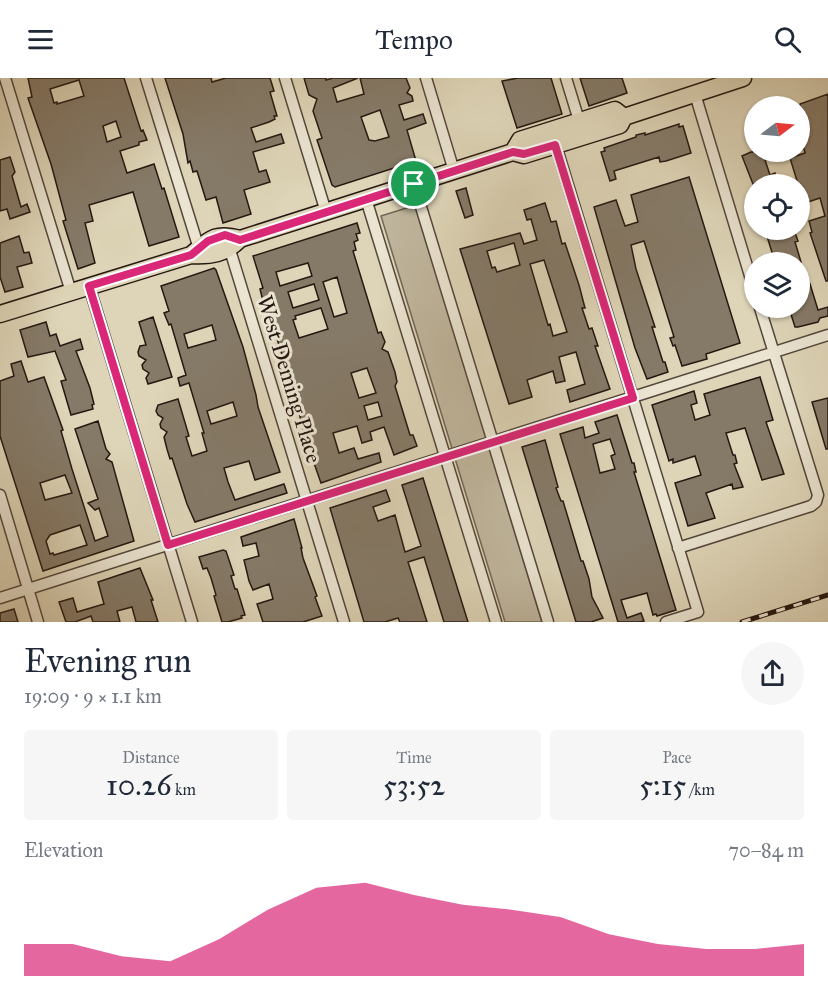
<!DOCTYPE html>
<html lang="en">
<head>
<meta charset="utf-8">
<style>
  body { margin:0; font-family:"IM FELL Great Primer",serif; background:#f6f6f7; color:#1f2937; height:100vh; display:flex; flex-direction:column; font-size:22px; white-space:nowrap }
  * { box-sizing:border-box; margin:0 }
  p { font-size:20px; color:#747a83 }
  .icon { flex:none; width:33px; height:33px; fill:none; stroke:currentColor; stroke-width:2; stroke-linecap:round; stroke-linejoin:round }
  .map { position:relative; height:544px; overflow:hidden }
  .panel { display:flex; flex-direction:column; background:#fff; flex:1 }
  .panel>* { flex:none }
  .needle { width:39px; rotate:74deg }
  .controls { position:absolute; left:744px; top:18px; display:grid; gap:12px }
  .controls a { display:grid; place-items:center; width:66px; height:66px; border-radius:50%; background:#fff; box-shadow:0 2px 4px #0004; font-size:30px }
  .pin { position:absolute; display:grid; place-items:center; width:51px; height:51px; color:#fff; margin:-26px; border:3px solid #fff; border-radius:50%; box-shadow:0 2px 6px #0007 }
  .round { display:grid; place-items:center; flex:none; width:63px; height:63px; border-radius:32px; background:#f6f6f7 }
  .headline { display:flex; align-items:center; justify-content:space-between; height:102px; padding:0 24px }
  h1 { font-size:33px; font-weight:600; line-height:45px }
  .metrics { display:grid; grid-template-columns:repeat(3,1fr); gap:9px; height:102px; padding:6px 24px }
  .metrics div { display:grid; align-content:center; border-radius:6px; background:#f6f6f7; text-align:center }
  .metrics b { font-size:30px; font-weight:600 }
  .metrics small { font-size:16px; font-weight:400 }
  .metrics p { font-size:16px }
  .chart { height:168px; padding:12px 24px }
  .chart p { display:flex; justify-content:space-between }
  .chart svg { width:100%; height:108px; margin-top:6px; fill:#db2777; opacity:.7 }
  header { display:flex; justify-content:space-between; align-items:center; height:78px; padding:0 24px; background:#fff; font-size:27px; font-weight:600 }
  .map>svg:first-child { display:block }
</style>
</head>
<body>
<header><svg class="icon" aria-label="menu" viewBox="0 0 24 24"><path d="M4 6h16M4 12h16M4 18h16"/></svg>Tempo<svg class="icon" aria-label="search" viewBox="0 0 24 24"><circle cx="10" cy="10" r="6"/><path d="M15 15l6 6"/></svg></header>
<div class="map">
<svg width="828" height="544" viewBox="0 0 828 544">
  <rect width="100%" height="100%" fill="#ded5b8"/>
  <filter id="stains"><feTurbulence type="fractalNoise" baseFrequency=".00333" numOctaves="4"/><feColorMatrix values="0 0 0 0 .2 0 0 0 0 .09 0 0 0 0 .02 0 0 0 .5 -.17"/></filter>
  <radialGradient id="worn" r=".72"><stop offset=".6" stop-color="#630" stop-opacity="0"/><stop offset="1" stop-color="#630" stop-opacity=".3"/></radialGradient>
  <path fill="#bfb59c" stroke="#726656" stroke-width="1.5" d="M416 127 542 544H505L381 138Z"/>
  <path fill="#857a68" stroke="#251811" stroke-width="1.5" fill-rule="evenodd" d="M28 0H124L141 53 143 52 147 62 139 64V67L120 73 127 95 154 86 162 111 164 110 179 159 149 168 133 114 89 127 93 143 85 145 95 185 78 191 63 143 66 142 51 86 28 20 32 19ZM79 2 84 18 57 26V24L54 25 50 11ZM116 43 121 59 107 64 103 48Z
    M165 0H211L212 4 226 0H270L274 13 270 14 277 38H274L275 41 269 44 251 50 256 64 281 56 284 65 253 74 259 94 266 92 270 104 244 112 251 136 223 145 216 119 206 122 197 93 193 94 190 83 188 85 183 56Z
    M304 0H326V2L333 0H358L333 10 337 24 364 16 360 0H406L410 10 407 15 412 18 413 23 399 27 404 42 423 36 426 45 407 52 416 83 335 109 332 107 317 62 322 60 313 33 317 21 309 17ZM380 32 389 59 375 63 369 62 361 39Z
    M518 0H551L562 36 517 50 502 3Z
    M580 0H622L627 15 589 28Z
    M828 16V203H826L810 155 812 154 809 143 825 138 820 120 802 126 800 106H798L790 80 805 75 800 54V26Z
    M679 46V49L683 48 691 75 666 83 660 84 659 79 614 93 616 101 610 103 601 74 605 73 604 70 636 59V57L645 55V57Z
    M751 74H766L768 81 765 82 770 97 775 95 777 102 773 104 774 106H753L742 78Z
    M10 79 15 94 12 98 21 129 27 126 30 134 10 141 7 131 0 133V82Z
    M689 99 740 265 706 276 707 281 682 288 675 267 673 268 670 260 674 259 644 163 631 167 636 191 655 249H652L663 284H665L668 294 647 301 635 270 594 129 616 122 625 148 638 144 631 117Z
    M466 110 473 137 465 140 456 113Z
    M545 125 551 144 556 143 562 166 565 165 579 207 585 230H582L589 251 592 250 598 268H595L610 311 570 324 567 312 585 306 576 274 559 279 565 303 556 305 553 293 527 302 532 319 509 326 460 171 520 155 524 166 537 162 531 141 527 142 524 132ZM514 165 520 187 497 194 495 189 492 190 487 173ZM544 182 567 254 553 258 550 246 548 247 530 186Z
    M357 145 360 155 356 156 358 162 354 164 356 172 353 173 378 255 381 254 385 264 382 271 388 274 395 294 397 304 395 308 410 357H413L417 368 394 377 384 349 370 354 372 362 362 365 357 348 333 355 339 375 354 370 358 381 379 375 381 384 321 405 306 362 294 315 268 232H266L263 223 260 211 263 210 253 178ZM308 185 312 198 280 208 276 194ZM337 199 347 235 334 239 323 204ZM314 206 319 222 293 230 288 214ZM321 230 328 251 299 260 293 242 296 241 295 238ZM367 290 376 315 359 320 351 295ZM378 324 382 338 368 342 364 328Z
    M765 152H794L798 163 795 164 801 184H775Z
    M19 158 24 175 29 174 32 185 17 189 23 209 5 214 0 199V165Z
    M802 189 807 208 810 206 818 232 828 229V238L820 240 818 244 798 249H795L789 230H800V190Z
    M214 190 216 192 243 269 256 317 258 329 280 394 255 402 249 383 224 390 228 404 235 422 284 406 287 415 195 444 187 426 172 380 170 381 167 371 164 359 167 354 161 350 160 346 163 340 158 337 156 333 158 327 178 321 189 358 186 359 192 378 207 373 202 355H204L189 305 180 308 178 300 186 297 171 246 169 247 164 235 169 233 161 208ZM212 247 216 262 188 270 184 256ZM233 324 237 338 211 346 207 333Z
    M153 239 172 299 148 306 146 300 149 295 143 291 142 287 146 282 139 278 138 274 140 268 146 267 139 244Z
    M46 244 50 258 56 256 60 268 80 261 83 271 76 273 90 310 94 326 92 327 93 331 71 337 61 303 66 302 55 273 28 279 20 252Z
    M21 283 28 304 44 299 63 352 61 353 72 391 95 463 108 458 99 430 95 432 88 425 98 421 75 351 98 343 106 371 110 376 106 381 112 384 134 463 43 493 0 358V303L14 298 11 286ZM65 397 72 415 45 422 40 405ZM80 447 87 467 54 477 53 475 50 476 46 463 50 457Z
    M760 299 773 342 766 344 784 396 762 402 745 350 726 355 733 377H735L737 385 734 386 743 409 733 411 732 406 706 415 715 440 688 448 675 405 701 397 695 378 673 385V381L669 383 652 327 694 313 697 325 691 327 695 342 710 337 704 316Z
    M828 320V371H826L812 324Z
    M617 337 632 385H634L636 394H634L676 532 657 538 656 536 653 537 647 515 621 522 627 540 641 535 644 543 640 544H618L560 356 583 349 585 360 599 355 595 344ZM610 361 615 376 611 378 615 391 600 395 593 366Z
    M545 362 558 409 556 410 561 423H563L581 483H583L589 501 592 519 603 540 591 544H576L522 369Z
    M423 400 468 544H444L424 479 408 484 427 544H400L398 540 385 544H364L330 430 386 412 390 423 373 429 378 443 395 437 405 474 421 468 402 407Z
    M294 441 302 470H301L303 480 317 518 315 519 322 538 303 544H263L257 526 273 521 269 506 253 512 249 503 244 482 259 478 256 465 243 468 241 459Z
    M223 472 226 473 234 497 231 498 235 511H237L245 537 241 538 242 540 228 544H222L214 518 216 517 211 500 207 490 203 491 199 479Z
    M140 490 153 522H151L158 544H136L132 529 117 533 120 544H93L91 538 75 544H66L59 524 73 520 77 534 104 526 98 504Z
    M14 531 18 544H0V535Z"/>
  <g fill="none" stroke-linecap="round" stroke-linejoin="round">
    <g stroke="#53473b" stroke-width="13">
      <path id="minor" d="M5 0 71 214
        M146 0 200 174
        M285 0 326 134
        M426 0 454 93
        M566 0 581 49
        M695 16 754 211
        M554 61 698 534 666 544
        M414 106 548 544
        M366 121 496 544
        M230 172 344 544
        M89 208 192 544
        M0 417 38 544
        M678 470 811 428 816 424 818 417 760 230
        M0 520 828 257"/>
    </g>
    <g stroke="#251811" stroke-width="19">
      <path id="primary" d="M513 74 520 62 615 32 624 39
        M191 177C210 161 215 154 240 161
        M0 236 191 177C212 178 225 176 240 161L513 74 524 77 620 47 624 39 743 0"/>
    </g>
    <use href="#minor" stroke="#eae4d1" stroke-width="10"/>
    <use href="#primary" stroke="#ded5b8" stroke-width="16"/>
    <g stroke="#251811" stroke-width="5">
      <path id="rail" d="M742 544 828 517"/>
    </g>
    <use href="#rail" stroke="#eae4d1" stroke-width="3" stroke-dasharray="9" stroke-linecap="butt"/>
  </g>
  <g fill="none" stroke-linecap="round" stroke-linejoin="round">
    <g stroke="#fff" stroke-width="12">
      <path id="route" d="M555 67 633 320 168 467 89 208 191 177 208 163 225 157 240 162 513 74 524 76Z"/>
    </g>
    <use href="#route" stroke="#db2777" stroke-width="8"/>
  </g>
  <g text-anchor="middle" stroke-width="6" stroke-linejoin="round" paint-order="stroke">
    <g font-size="22" fill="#251811" stroke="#eae4d1">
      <text transform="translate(290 301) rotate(73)" y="8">West Deming Place</text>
    </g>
  </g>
  <rect width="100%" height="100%" filter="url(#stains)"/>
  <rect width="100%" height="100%" fill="url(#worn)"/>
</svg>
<div class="controls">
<a><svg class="needle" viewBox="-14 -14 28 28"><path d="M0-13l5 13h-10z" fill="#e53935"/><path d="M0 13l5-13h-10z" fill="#747a83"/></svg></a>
<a><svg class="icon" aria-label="locate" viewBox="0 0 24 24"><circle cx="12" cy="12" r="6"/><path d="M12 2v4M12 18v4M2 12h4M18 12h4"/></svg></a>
<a><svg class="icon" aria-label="layers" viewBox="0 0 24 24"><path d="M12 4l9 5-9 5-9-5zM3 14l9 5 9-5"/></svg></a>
</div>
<div class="pin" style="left:414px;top:106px;background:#1e9e55"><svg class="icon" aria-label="arrive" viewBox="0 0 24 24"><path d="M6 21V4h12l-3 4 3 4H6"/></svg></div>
</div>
<section class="panel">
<div class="headline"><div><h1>Evening run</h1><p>19:09 · 9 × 1.1 km</p></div><a class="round"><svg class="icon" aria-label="share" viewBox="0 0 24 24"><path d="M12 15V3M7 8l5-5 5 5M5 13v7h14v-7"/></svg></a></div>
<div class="metrics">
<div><p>Distance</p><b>10.26<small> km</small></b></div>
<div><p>Time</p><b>53:52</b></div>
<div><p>Pace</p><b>5:15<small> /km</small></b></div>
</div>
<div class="chart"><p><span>Elevation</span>70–84 m</p>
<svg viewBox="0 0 160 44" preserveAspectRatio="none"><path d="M0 44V31L10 31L20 36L30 38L40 29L50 17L60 8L70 6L80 11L90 15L100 17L110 20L120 27L130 31L140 33L150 33L160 31V44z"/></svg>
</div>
</section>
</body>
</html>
